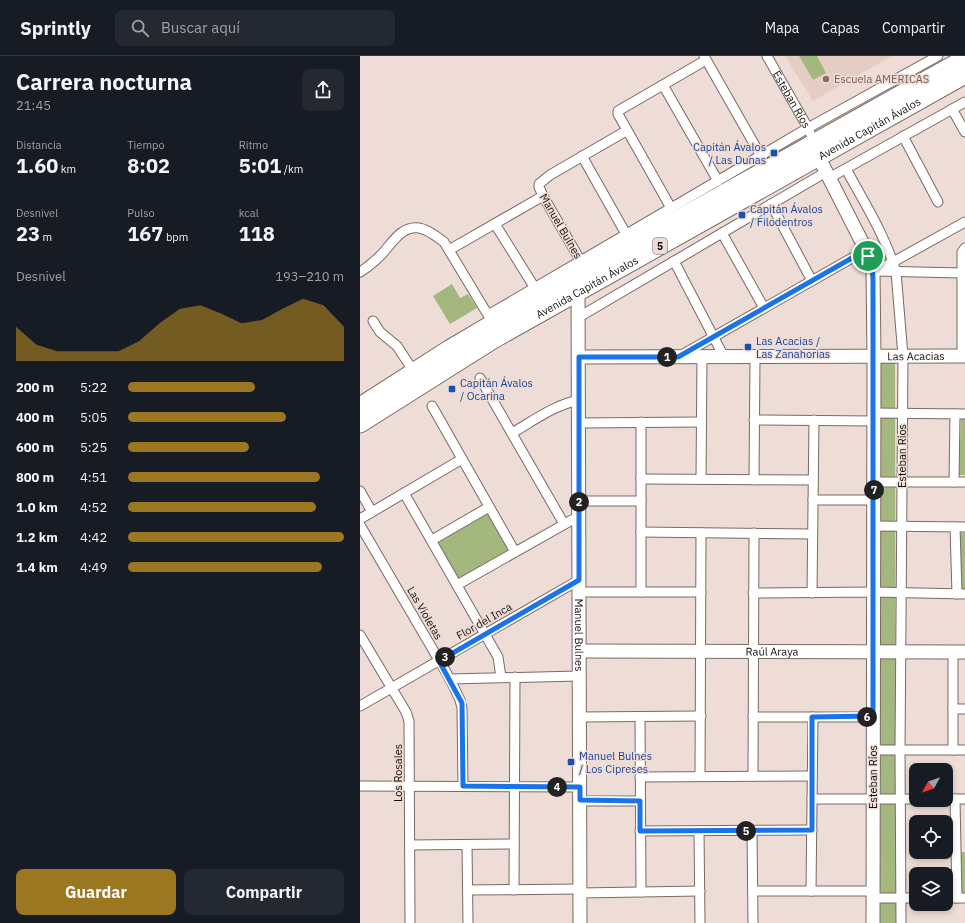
<!DOCTYPE html>
<html lang="es">
<head>
<meta charset="utf-8">
<style>
  body { margin:0; font-family:"IBM Plex Sans",sans-serif; background:#242831; color:#f1f3f6; height:100vh; display:flex; flex-direction:column; font-size:15px; white-space:nowrap }
  * { box-sizing:border-box; margin:0 }
  p { font-size:13px; color:#9ea1a6 }
  .icon { flex:none; width:22px; height:22px; fill:none; stroke:currentColor; stroke-width:2; stroke-linecap:round; stroke-linejoin:round }
  .map { position:relative; flex:1; overflow:hidden }
  .panel { display:flex; flex-direction:column; background:#171b24; width:360px }
  .panel>* { flex:none }
  .needle { width:26px; rotate:230deg }
  .tools { position:absolute; left:549px; top:707px; display:grid; gap:8px }
  .tools a { display:grid; place-items:center; width:44px; height:44px; border-radius:8px; background:#171b24; box-shadow:0 2px 6px #0003; font-size:20px }
  .pin { position:absolute; display:grid; place-items:center; width:34px; height:34px; color:#fff; margin:-17px; border:2px solid #fff; border-radius:50%; box-shadow:0 1px 4px #0007 }
  .km { position:absolute; width:20px; height:20px; margin:-10px; border-radius:50%; background:#222; color:#fff; font-size:11px; line-height:20px; text-align:center }
  .round { display:grid; place-items:center; flex:none; width:42px; height:42px; border-radius:8px; background:#242831 }
  .headline { display:flex; align-items:center; justify-content:space-between; height:68px; padding:0 16px }
  h1 { font-size:22px; font-weight:800; line-height:30px }
  .figures { display:grid; grid-template-columns:repeat(3,1fr); gap:6px; height:68px; padding:4px 16px }
  .figures div { display:grid; align-content:center }
  .figures b { font-size:20px; font-weight:800 }
  .figures small { font-size:11px; font-weight:400 }
  .figures p { font-size:11px }
  .chart { height:112px; padding:8px 16px }
  .chart p { display:flex; justify-content:space-between }
  .chart svg { width:100%; height:72px; margin-top:4px; fill:#9b7722; opacity:.7 }
  .action { display:flex; gap:8px; margin-top:auto; padding:8px 16px }
  .action a { flex:1; height:46px; border-radius:8px; background:#9b7722; color:#fff; font-size:16px; font-weight:800; line-height:46px; text-align:center }
  .action a+a { background:#242831; color:#f1f3f6 }
  ul { padding:0 16px; list-style:none; font-size:13px }
  li { display:grid; grid-template-columns:64px 48px 1fr; align-items:center; height:30px }
  li i { height:10px; border-radius:5px; background:#9b7722 }
  header { display:flex; align-items:center; gap:24px; box-sizing:border-box; height:56px; padding:0 20px; background:#171b24; border-bottom:1px solid #363941 }
  header strong { font-size:19px }
  nav { display:flex; gap:22px; margin-inline-start:auto; font-size:14px }
  .search { width:280px; height:36px; background:#242831; display:flex; align-items:center; gap:10px; box-sizing:border-box; padding:0 14px; border-radius:8px; color:#9ea1a6; font-size:15px }
  main { display:flex; flex:1; min-height:0 }
  .map>svg:first-child { display:block }
</style>
</head>
<body>
<header>
<strong>Sprintly</strong>
<div class="search"><svg class="icon" aria-label="search" viewBox="0 0 24 24"><circle cx="10" cy="10" r="6"/><path d="M15 15l6 6"/></svg>Buscar aquí</div>
<nav><a>Mapa</a><a>Capas</a><a>Compartir</a></nav>
</header>
<main>
<section class="panel">
<div class="headline"><div><h1>Carrera nocturna</h1><p>21:45</p></div><a class="round"><svg class="icon" aria-label="share" viewBox="0 0 24 24"><path d="M12 15V3M7 8l5-5 5 5M5 13v7h14v-7"/></svg></a></div>
<div class="figures">
<div><p>Distancia</p><b>1.60<small> km</small></b></div>
<div><p>Tiempo</p><b>8:02</b></div>
<div><p>Ritmo</p><b>5:01<small> /km</small></b></div>
</div>
<div class="figures">
<div><p>Desnivel</p><b>23<small> m</small></b></div>
<div><p>Pulso</p><b>167<small> bpm</small></b></div>
<div><p>kcal</p><b>118</b></div>
</div>
<div class="chart"><p><span>Desnivel</span>193–210 m</p>
<svg viewBox="0 0 160 44" preserveAspectRatio="none"><path d="M0 44V23L10 34L20 38L30 38L40 38L50 38L60 32L70 21L80 12L90 10L100 15L110 21L120 19L130 12L140 6L150 10L160 23V44z"/></svg>
</div>
<ul>
<li><b>200 m</b>5:22<i style="width:59%"></i></li>
<li><b>400 m</b>5:05<i style="width:73%"></i></li>
<li><b>600 m</b>5:25<i style="width:56%"></i></li>
<li><b>800 m</b>4:51<i style="width:89%"></i></li>
<li><b>1.0 km</b>4:52<i style="width:87%"></i></li>
<li><b>1.2 km</b>4:42<i style="width:100%"></i></li>
<li><b>1.4 km</b>4:49<i style="width:90%"></i></li>
</ul>
<div class="action"><a>Guardar</a><a>Compartir</a></div>
</section>
<div class="map">
<svg width="605" height="867" viewBox="0 0 605 867">
  <rect width="100%" height="100%" fill="#eeddd6"/>
  <path fill="#e5cdc3" d="M425 0H532L453 45Z"/>
  <path fill="#a3b77f" d="M439 0H457L466 17 453 24Z
    M92 228 100 242 108 238 117 252 90 268 73 240Z
    M535 306 536 867H520L521 307Z
    M601 361 605 362V419H599Z
    M127 457 150 496 99 525 76 486Z
    M595 477H605V537H595Z
    M600 796H605V841H601Z"/>
  <g fill="none" stroke-linecap="round" stroke-linejoin="round">
    <g stroke="#786a64" stroke-width="11">
      <g id="street">
        <path d="M344 0 401 100"/>
        <path id="s1" d="M407 0 448 72 450 77"/>
        <path d="M303 29 358 125"/>
        <path d="M592 53 605 76"/>
        <path d="M543 80 578 146"/>
        <path d="M222 100 266 178"/>
        <path d="M486 113C504 146 525 179 536 216L543 300 540 694 541 867"/>
        <path d="M469 122 605 46"/>
        <path d="M411 148 452 225"/>
        <path d="M311 152 258 58V55L346 4"/>
        <path d="M135 168 178 237"/>
        <path d="M362 177 404 252"/>
        <path d="M89 194 183 140"/>
        <path d="M314 205 364 301"/>
        <path d="M223 209 183 140 179 131V128L190 119 266 75"/>
        <path d="M513 215 533 206 605 166"/>
        <path d="M515 215 602 217"/>
        <path d="M0 216C8 211 16 204 22 198 33 186 41 170 59 172 68 173 77 181 84 186L128 259 448 72 578 0"/>
        <path d="M219 261 466 116"/>
        <path d="M13 265 20 276 37 290 54 316"/>
        <path d="M320 300 506 194"/>
        <path d="M602 300V196L605 192"/>
        <path d="M120 322 204 468"/>
        <path d="M72 350 155 496"/>
        <path d="M514 357 605 358"/>
        <path d="M394 364 514 365"/>
        <path d="M219 367 341 366"/>
        <path d="M152 377C173 365 194 349 219 344"/>
        <path d="M281 423 453 424"/>
        <path d="M341 423 342 301"/>
        <path d="M394 424 395 301"/>
        <path d="M514 426H605"/>
        <path d="M594 426 595 358"/>
        <path d="M0 435 12 456"/>
        <path d="M44 437 138 601 141 621"/>
        <path d="M453 444H514"/>
        <path d="M219 445H281"/>
        <path d="M0 463 102 403"/>
        <path d="M0 469 90 623 100 644 102 652 103 730"/>
        <path d="M514 470 605 471"/>
        <path d="M595 471 597 538"/>
        <path d="M281 476 452 478"/>
        <path d="M72 484 129 451"/>
        <path d="M97 529 219 460"/>
        <path d="M219 536H341"/>
        <path d="M281 536V366"/>
        <path d="M393 537 514 536 605 538"/>
        <path d="M452 537 454 364"/>
        <path d="M0 579 46 656 49 665 50 867"/>
        <path d="M90 623 219 620"/>
        <path d="M0 650 219 524"/>
        <path d="M593 653H605"/>
        <path d="M220 661 341 660"/>
        <path d="M280 661 281 836"/>
        <path d="M393 661H513"/>
        <path d="M513 694H605"/>
        <path d="M593 694V596"/>
        <path d="M340 720 341 477"/>
        <path d="M393 720 394 477"/>
        <path d="M280 721 452 720"/>
        <path d="M0 730 220 731"/>
        <path d="M452 743H556"/>
        <path d="M586 743H605"/>
        <path d="M595 743 597 842"/>
        <path d="M220 745H280"/>
        <path d="M392 774 393 867"/>
        <path d="M280 775 452 774"/>
        <path d="M339 775 340 867"/>
        <path d="M50 789 154 788"/>
        <path d="M107 789 108 867"/>
        <path d="M108 834 220 833"/>
        <path d="M154 834 155 621"/>
        <path d="M393 835H513"/>
        <path d="M451 835 453 661"/>
        <path d="M220 837 340 835"/>
        <path d="M513 842H556"/>
        <path d="M586 842H605"/>
      </g>
    </g>
    <g stroke="#786a64" stroke-width="15">
      <g id="secondary">
        <path d="M455 94 506 194 510 204 513 215 514 300 513 867"/>
        <path id="s2" d="M218 229 220 867"/>
        <path id="s3" d="M219 301 605 300"/>
        <path id="s4" d="M219 595 605 596"/>
      </g>
    </g>
    <g stroke="#786a64" stroke-width="19">
      <g id="highway">
        <path d="M0 350 89 293 155 254 605 2"/>
        <path id="s5" d="M0 368 133 284 605 19"/>
      </g>
    </g>
    <use href="#street" stroke="#fff" stroke-width="9"/>
    <use href="#secondary" stroke="#fff" stroke-width="13"/>
    <use href="#highway" stroke="#fff" stroke-width="17"/>
  </g>
  <g fill="none" stroke-linecap="round" stroke-linejoin="round">
    <g stroke="#fff" stroke-width="8">
      <path id="route" d="M506 194 512 209 513 223V660L452 661V774L280 775V745L220 744V731L103 730 102 647 79 605 219 524V301H318Z"/>
    </g>
    <use href="#route" stroke="#1a73e8" stroke-width="5"/>
  </g>
  <circle fill="#8d6e63" stroke="#eeddd6" stroke-width="1.5" cx="466" cy="23" r="4"/>
  <g fill="#1a4fb4" stroke="#eeddd6" stroke-width="1.5">
    <rect x="410" y="93" width="8" height="8" rx="2"/>
    <rect x="378" y="155" width="8" height="8" rx="2"/>
    <rect x="384" y="287" width="8" height="8" rx="2"/>
    <rect x="88" y="329" width="8" height="8" rx="2"/>
    <rect x="207" y="702" width="8" height="8" rx="2"/>
  </g>
  <g text-anchor="middle" stroke-width="3" stroke-linejoin="round" paint-order="stroke">
    <rect fill="#eeddd6" stroke="#544b48" stroke-width="1" x="293" y="182" width="14" height="16" rx="3"/>
    <g font-size="10" font-weight="bold" fill="#120d0b">
      <text x="300" y="194">5</text>
    </g>
    <g font-size="11" fill="#785e54" stroke="#eeddd6" text-anchor="start">
      <text x="474" y="27">Escuela AMERICAS</text>
    </g>
    <g font-size="11" fill="#120d0b" stroke="#eeddd6">
      <text dy="4" stroke="none"><textPath href="#s1" startOffset="50">Esteban Ríos</textPath></text>
      <text dy="4" stroke="none"><textPath href="#s5" startOffset="589">Avenida Capitán Ávalos</textPath></text>
      <text transform="translate(201 170) rotate(60)" y="4">Manuel Bulnes</text>
      <text dy="4" stroke="none"><textPath href="#s5" startOffset="265">Avenida Capitán Ávalos</textPath></text>
      <text dy="4" stroke="none"><textPath href="#s3" startOffset="337">Las Acacias</textPath></text>
      <text transform="translate(542 400) rotate(-90)" y="4">Esteban Ríos</text>
      <text transform="translate(65 557) rotate(60)" y="4">Las Violetas</text>
      <text transform="translate(124 565) rotate(-30)" y="4">Flor del Inca</text>
      <text dy="4" stroke="none"><textPath href="#s2" startOffset="350">Manuel Bulnes</textPath></text>
      <text dy="4" stroke="none"><textPath href="#s4" startOffset="193">Raúl Araya</textPath></text>
      <text transform="translate(38 717) rotate(-90)" y="4">Los Rosales</text>
      <text transform="translate(513 721) rotate(-90)" y="4">Esteban Ríos</text>
    </g>
    <g font-size="11" fill="#164399" stroke="#eeddd6" text-anchor="start">
      <text x="406" y="95" text-anchor="end">Capitán Ávalos<tspan x="406" dy="13">/ Las Dunas</tspan></text>
      <text x="390" y="157">Capitán Ávalos<tspan x="390" dy="13">/ Filodentros</tspan></text>
      <text x="396" y="289">Las Acacias /<tspan x="396" dy="13">Las Zanahorias</tspan></text>
      <text x="100" y="331">Capitán Ávalos<tspan x="100" dy="13">/ Ocarina</tspan></text>
      <text x="219" y="704">Manuel Bulnes<tspan x="219" dy="13">/ Los Cipreses</tspan></text>
    </g>
  </g>
</svg>
<div class="tools">
<a><svg class="needle" viewBox="-14 -14 28 28"><path d="M0-13l5 13h-10z" fill="#e53935"/><path d="M0 13l5-13h-10z" fill="#9ea1a6"/></svg></a>
<a><svg class="icon" aria-label="locate" viewBox="0 0 24 24"><circle cx="12" cy="12" r="6"/><path d="M12 2v4M12 18v4M2 12h4M18 12h4"/></svg></a>
<a><svg class="icon" aria-label="layers" viewBox="0 0 24 24"><path d="M12 4l9 5-9 5-9-5zM3 14l9 5 9-5"/></svg></a>
</div>
<div class="pin" style="left:508px;top:200px;background:#1e9e55"><svg class="icon" aria-label="arrive" viewBox="0 0 24 24"><path d="M6 21V4h12l-3 4 3 4H6"/></svg></div>
<b class="km" style="left:307px;top:301px">1</b>
<b class="km" style="left:219px;top:446px">2</b>
<b class="km" style="left:85px;top:601px">3</b>
<b class="km" style="left:197px;top:731px">4</b>
<b class="km" style="left:386px;top:775px">5</b>
<b class="km" style="left:507px;top:661px">6</b>
<b class="km" style="left:514px;top:434px">7</b>
</div>
</main>
</body>
</html>
